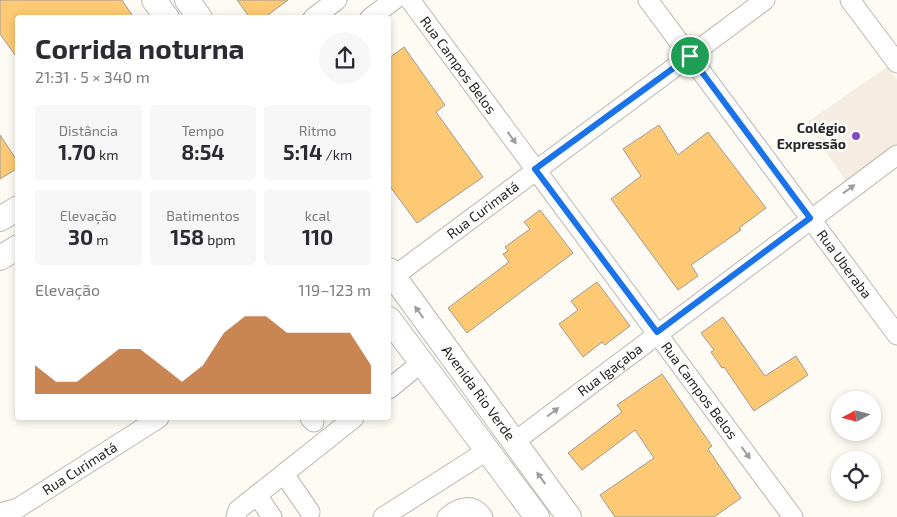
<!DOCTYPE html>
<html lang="pt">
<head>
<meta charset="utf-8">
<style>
  body { margin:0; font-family:"Exo 2",sans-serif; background:#f7f7f7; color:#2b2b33; height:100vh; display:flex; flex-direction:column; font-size:19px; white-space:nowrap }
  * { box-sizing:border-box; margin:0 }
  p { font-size:16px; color:#7c7c81 }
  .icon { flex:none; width:28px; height:28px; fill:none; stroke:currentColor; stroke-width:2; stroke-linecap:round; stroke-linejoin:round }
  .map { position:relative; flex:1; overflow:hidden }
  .side { position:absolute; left:15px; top:15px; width:376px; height:405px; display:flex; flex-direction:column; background:#fff; border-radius:5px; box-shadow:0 2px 8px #0003 }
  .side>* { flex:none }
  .needle { width:32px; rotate:263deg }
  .buttons { position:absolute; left:831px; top:391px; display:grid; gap:10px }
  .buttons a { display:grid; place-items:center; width:50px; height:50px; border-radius:50%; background:#fff; box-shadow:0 2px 8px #0003; font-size:25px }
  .pin { position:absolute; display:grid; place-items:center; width:42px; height:42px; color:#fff; margin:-21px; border:2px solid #fff; border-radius:50%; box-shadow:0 1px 5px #0007 }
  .round { display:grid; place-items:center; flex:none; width:52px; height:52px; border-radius:26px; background:#f7f7f7 }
  .head { display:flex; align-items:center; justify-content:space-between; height:85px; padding:0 20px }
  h1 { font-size:28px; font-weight:700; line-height:38px }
  .stats { display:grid; grid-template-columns:repeat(3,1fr); gap:8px; height:85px; padding:5px 20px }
  .stats div { display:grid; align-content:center; border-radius:5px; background:#f7f7f7; text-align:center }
  .stats b { font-size:21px; font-weight:700 }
  .stats small { font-size:14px; font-weight:400 }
  .stats p { font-size:14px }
  .chart { height:140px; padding:10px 20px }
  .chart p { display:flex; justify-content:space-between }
  .chart svg { width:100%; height:90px; margin-top:5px; fill:#b45309; opacity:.7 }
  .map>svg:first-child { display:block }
</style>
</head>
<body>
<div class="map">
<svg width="897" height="517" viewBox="0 0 897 517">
  <rect width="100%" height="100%" fill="#fefbf5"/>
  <path fill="#f5ede1" d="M887 67 897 80V148L848 184 806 123Z"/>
  <path fill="#fec974" stroke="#9d9a95" d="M0 0H122L134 18H18V59L0 34Z
    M237 0H288L264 18H250Z
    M404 47 445 105 436 112 483 177 417 223 389 185V58Z
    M659 125 678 155 708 132 766 208 739 228 741 230 691 265 698 276 678 290 611 199 641 176 623 149Z
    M0 135 18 162V168L0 179Z
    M540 210 573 253 467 333 448 308 509 262 503 254 508 251 505 247 530 229 524 222Z
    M597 282 630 326 605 345 602 342 583 357 559 324 578 310 571 301Z
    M723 317 765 376 796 356 808 375 754 411 724 367 722 368 711 352 714 350 701 333Z
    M662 374 712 446 708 449 741 498 714 517H615L600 495 654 458 635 430 582 470 568 453 622 412 617 405Z"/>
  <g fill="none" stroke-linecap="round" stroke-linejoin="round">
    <g stroke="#bbb7b2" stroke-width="21">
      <g id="minor">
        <path id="s1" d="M410 0 793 517"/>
        <path id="s2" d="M648 0 897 335"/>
        <path d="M850 0 897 63"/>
        <path d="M313 18 337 0"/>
        <path d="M370 18 394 0"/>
        <path id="s3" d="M393 277 765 0"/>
        <path d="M389 389 422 362"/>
        <path d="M310 418 314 422"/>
        <path id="s4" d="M514 442 897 155"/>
        <path d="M284 474 310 512"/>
        <path d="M257 495 272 517"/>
        <path id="s5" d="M0 513 18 508 159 418"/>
        <path d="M236 517 238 510 354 418"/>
        <path d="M383 517 488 450"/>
        <path d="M447 517C459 507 472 502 483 517"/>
      </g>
    </g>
    <g stroke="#bbb7b2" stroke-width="26">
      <g id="major">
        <path d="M154 0 167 18"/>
        <path d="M187 0 200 18"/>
        <path d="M0 219 18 208"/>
        <path d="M0 258 18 247"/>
        <path id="s6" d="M389 270 569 517"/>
        <path d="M389 319 537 517"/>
      </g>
    </g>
    <use href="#minor" stroke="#fff" stroke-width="19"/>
    <use href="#major" stroke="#fff" stroke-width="24"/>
  </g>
  <defs><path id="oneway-solid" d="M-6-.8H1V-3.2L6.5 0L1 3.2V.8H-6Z" transform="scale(1.25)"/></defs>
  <g fill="#9e9d9c">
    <use href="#oneway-solid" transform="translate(512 138) rotate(54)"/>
    <use href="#oneway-solid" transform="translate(849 189) rotate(-36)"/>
    <use href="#oneway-solid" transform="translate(419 312) rotate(-126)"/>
    <use href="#oneway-solid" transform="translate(553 412) rotate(-37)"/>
    <use href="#oneway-solid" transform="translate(746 453) rotate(54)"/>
    <use href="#oneway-solid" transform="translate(541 478) rotate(-126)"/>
  </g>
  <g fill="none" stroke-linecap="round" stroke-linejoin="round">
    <g stroke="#fff" stroke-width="10">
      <path id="route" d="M690 56 810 218 657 332 535 169Z"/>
    </g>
    <use href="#route" stroke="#1a73e8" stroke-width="6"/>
  </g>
  <circle fill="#8449c0" stroke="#fff" stroke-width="2" cx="856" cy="136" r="5"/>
  <g text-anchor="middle" stroke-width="5" stroke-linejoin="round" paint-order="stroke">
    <g font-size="14" fill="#272624" stroke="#fff">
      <text dy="5" stroke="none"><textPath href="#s1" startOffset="81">Rua Campos Belos</textPath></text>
      <text dy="5" stroke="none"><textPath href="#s3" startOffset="112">Rua Curimatá</textPath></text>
      <text dy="5" stroke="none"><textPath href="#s2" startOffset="329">Rua Uberaba</textPath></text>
      <text dy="5" stroke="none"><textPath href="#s4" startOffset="120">Rua Igaçaba</textPath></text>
      <text dy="5" stroke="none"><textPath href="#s1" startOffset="486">Rua Campos Belos</textPath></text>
      <text dy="5" stroke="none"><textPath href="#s6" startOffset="152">Avenida Rio Verde</textPath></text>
      <text dy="5" stroke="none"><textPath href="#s5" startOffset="92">Rua Curimatá</textPath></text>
    </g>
    <g font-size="14" font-weight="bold" fill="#272624" stroke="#fff" text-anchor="end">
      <text x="846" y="133">Colégio<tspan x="846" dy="16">Expressão</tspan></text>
    </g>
  </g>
</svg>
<div class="buttons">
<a><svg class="needle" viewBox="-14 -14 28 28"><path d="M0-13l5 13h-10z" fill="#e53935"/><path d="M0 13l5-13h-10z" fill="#7c7c81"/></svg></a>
<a><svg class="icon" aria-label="locate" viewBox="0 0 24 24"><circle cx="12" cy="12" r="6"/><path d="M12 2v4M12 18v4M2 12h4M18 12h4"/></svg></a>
</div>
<div class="pin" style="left:690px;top:56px;background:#1e9e55"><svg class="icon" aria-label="arrive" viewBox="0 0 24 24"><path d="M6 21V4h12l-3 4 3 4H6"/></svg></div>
<section class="side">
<div class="head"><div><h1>Corrida noturna</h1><p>21:31 · 5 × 340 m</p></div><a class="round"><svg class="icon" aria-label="share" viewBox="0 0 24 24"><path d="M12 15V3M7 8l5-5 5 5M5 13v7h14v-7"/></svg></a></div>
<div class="stats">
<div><p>Distância</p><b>1.70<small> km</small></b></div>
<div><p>Tempo</p><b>8:54</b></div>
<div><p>Ritmo</p><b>5:14<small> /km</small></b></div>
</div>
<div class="stats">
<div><p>Elevação</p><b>30<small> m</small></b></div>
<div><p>Batimentos</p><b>158<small> bpm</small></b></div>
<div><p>kcal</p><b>110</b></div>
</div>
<div class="chart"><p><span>Elevação</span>119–123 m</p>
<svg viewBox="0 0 160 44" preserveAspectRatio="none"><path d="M0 44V30L10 38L20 38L30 30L40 22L50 22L60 30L70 38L80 30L90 14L100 6L110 6L120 14L130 14L140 14L150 14L160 30V44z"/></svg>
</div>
</section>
</div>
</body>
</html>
